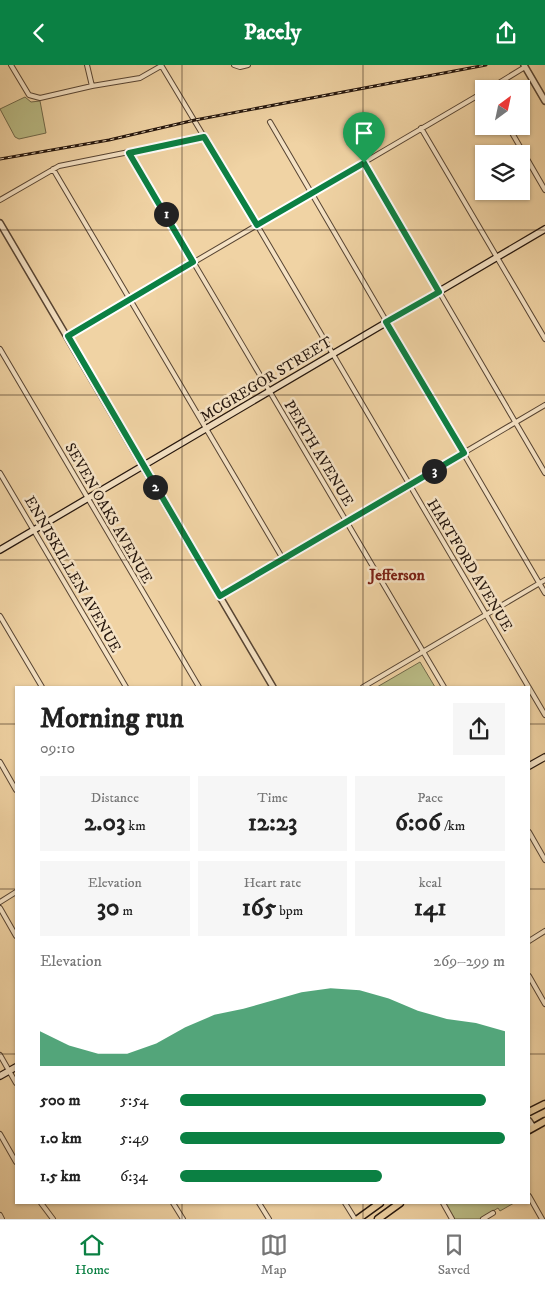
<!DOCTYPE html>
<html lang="en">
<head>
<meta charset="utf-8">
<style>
  body { margin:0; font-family:"IM FELL DW Pica",serif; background:#f6f6f6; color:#222; height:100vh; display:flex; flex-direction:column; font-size:19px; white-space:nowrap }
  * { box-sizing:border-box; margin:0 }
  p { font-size:16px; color:#767676 }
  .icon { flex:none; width:28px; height:28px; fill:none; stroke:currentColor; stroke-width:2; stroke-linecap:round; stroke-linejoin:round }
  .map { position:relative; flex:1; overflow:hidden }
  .sheet { position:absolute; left:15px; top:621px; width:515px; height:518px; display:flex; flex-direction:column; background:#fff; border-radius:0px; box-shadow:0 1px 4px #0004 }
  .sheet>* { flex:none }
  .needle { width:32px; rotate:33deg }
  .tools { position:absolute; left:475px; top:15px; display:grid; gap:10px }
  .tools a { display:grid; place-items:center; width:55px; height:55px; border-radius:0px; background:#fff; box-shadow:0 1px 4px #0004; font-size:25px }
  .pin { position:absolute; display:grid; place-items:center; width:42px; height:42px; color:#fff; margin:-51px -21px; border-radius:50% 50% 50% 0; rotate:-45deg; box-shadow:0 0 5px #0007 }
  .pin .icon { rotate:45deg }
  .km { position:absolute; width:25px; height:25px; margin:-12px; border-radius:50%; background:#222; color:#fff; font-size:14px; line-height:25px; text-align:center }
  .round { display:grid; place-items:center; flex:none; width:52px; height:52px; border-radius:0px; background:#f6f6f6 }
  .summary { display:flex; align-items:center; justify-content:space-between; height:85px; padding:0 25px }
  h1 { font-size:28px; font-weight:700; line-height:38px }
  .stats { display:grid; grid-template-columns:repeat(3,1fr); gap:8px; height:85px; padding:5px 25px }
  .stats div { display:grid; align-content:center; border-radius:0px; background:#f6f6f6; text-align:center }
  .stats b { font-size:25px; font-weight:700 }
  .stats small { font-size:14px; font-weight:400 }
  .stats p { font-size:14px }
  .chart { height:140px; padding:10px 25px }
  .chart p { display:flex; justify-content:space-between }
  .chart svg { width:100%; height:90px; margin-top:5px; fill:#0b8043; opacity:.7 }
  ul { padding:0 25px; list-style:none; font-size:16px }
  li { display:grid; grid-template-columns:80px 60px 1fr; align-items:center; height:38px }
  li i { height:12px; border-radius:6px; background:#0b8043 }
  header { display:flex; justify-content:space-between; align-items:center; height:65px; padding:0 25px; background:#0b8043; color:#fff; font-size:22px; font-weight:700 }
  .tab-bar { display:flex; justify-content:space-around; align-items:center; height:70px; border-top:1px solid #e0e0e0; background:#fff; font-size:14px; color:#767676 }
  .tab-bar a { display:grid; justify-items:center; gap:2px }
  .tab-bar .active { color:#0b8043 }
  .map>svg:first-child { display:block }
</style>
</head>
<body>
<header><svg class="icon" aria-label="back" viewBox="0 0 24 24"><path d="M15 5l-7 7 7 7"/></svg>Pacely<svg class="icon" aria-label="share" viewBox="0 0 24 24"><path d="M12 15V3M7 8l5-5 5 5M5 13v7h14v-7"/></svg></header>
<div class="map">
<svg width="545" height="1154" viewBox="0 0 545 1154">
  <rect width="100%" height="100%" fill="#f0d3a4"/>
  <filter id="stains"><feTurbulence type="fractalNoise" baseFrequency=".004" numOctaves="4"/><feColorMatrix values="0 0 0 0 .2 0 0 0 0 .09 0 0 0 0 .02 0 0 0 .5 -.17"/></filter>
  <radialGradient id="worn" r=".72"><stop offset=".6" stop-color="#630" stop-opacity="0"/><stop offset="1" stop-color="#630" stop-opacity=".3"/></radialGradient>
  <path fill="#babc86" stroke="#70694a" d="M25 32 31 37 40 36 46 68 19 74 15 72 0 44Z
    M420 597 435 622H377Z
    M444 1138H514L500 1146 498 1143 480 1154H454Z"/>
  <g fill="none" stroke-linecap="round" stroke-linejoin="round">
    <g stroke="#584533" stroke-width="6">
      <path id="minor" d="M11 0 29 30 40 33 92 21 140 13 161 1
        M87 0 92 21
        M161 0 257 160 545 650
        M234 0 240 2 248 0
        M489 24 525 2
        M270 57 545 528
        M508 61 545 125
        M421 63 545 274
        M129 88 444 622
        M364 98 545 408
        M53 104 283 494
        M0 135 59 101 204 72
        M68 271 484 27
        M0 284 199 622
        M0 408 126 622
        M220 531 545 340
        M0 551 42 622
        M363 622 545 515
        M0 697 16 725
        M529 767 545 795
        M0 837 16 827
        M0 843 16 871
        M529 876 545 866
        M529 911 545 939
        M0 990 16 1018
        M0 1069 16 1097
        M529 1131 542 1154
        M41 1138 53 1154
        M173 1138 183 1154
        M259 1138 269 1154
        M345 1138 355 1154
        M443 1138 452 1154
        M0 1150 2 1154
        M483 1154 493 1148"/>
    </g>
    <g stroke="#584533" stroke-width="8">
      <path id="tertiary" d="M524 0 545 36
        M0 158 273 622
        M529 1056 533 1062"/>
    </g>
    <g stroke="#25160d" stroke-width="8">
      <path id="secondary" d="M0 485 545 164
        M529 701 545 692
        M0 1011 16 1002"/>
    </g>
    <g stroke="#25160d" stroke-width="9">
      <path id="primary" d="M529 1047 545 1039
        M529 1065 545 1056
        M358 1154 380 1138
        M378 1154 400 1138"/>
    </g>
    <use href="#minor" stroke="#f5e2c4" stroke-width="4"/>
    <use href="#tertiary" stroke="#f5e2c4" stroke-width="5"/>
    <use href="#secondary" stroke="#f5e2c4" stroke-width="5.5"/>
    <use href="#primary" stroke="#f0d3a4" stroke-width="6"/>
    <g stroke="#25160d" stroke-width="3">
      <path id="rail" d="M0 94 109 75 195 55 486 0"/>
    </g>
    <use href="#rail" stroke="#f5e2c4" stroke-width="1" stroke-dasharray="4" stroke-linecap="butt"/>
  </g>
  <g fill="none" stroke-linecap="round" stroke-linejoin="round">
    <g stroke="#fff" stroke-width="10">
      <path id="route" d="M204 72 257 160 364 98 439 227 386 257 464 388 220 531 68 271 193 197 129 88Z"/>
    </g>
    <use href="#route" stroke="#0b8043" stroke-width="6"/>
  </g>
  <path fill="none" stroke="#25160d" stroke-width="1" stroke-opacity="0.55" d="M182 0V622M363 0V622M0 165H545M0 330H545M0 495H545M0 659H16M529 659H545M0 824H16M529 824H545M0 989H16M529 989H545M182 1138V1154M363 1138V1154"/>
  <g text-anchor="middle" stroke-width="5" stroke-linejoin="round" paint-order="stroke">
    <g font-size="15" fill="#25160d" stroke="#f5e2c4">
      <text transform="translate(266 314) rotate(-31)" y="5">MCGREGOR STREET</text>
      <text transform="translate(319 388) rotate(59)" y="5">PERTH AVENUE</text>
      <text transform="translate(109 448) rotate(60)" y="5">SEVEN OAKS AVENUE</text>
      <text transform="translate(470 500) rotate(59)" y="5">HARTFORD AVENUE</text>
      <text transform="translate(73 509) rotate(60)" y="5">ENNISKILLEN AVENUE</text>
    </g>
    <g font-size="16" font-weight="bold" fill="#7a1f14" stroke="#f5e2c4">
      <text x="397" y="515">Jefferson</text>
    </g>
  </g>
  <rect width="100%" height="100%" filter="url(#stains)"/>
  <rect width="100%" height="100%" fill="url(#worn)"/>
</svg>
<div class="tools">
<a><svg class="needle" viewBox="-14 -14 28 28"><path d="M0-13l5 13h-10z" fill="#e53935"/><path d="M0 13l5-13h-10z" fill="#767676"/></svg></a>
<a><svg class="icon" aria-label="layers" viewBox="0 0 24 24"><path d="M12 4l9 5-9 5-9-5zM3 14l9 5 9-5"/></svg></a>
</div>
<div class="pin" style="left:364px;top:98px;background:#1e9e55"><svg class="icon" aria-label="arrive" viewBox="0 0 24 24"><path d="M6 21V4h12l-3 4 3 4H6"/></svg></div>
<b class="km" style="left:166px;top:149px">1</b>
<b class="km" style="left:155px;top:422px">2</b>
<b class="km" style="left:434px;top:406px">3</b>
<section class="sheet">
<div class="summary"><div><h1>Morning run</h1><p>09:10</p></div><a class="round"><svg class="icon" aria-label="share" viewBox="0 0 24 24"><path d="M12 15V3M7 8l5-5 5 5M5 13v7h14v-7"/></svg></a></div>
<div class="stats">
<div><p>Distance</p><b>2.03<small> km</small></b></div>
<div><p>Time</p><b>12:23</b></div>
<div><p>Pace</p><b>6:06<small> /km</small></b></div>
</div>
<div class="stats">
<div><p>Elevation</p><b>30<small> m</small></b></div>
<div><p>Heart rate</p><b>165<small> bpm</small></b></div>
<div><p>kcal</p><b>141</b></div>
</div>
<div class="chart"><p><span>Elevation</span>269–299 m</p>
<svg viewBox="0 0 160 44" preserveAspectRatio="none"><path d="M0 44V27L10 34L20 38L30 38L40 33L50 25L60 19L70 16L80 12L90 8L100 6L110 7L120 11L130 17L140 21L150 23L160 27V44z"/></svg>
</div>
<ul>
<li><b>500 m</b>5:54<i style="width:94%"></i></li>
<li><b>1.0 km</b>5:49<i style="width:100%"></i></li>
<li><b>1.5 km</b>6:34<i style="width:62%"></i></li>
</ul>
</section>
</div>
<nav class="tab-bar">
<a class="active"><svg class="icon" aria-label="home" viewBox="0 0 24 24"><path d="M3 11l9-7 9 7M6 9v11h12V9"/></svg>Home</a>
<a><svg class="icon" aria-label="map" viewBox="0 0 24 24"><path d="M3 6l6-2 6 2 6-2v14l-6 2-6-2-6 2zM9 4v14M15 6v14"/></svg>Map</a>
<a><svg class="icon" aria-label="saved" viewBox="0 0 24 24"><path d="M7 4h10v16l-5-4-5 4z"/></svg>Saved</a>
</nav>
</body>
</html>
